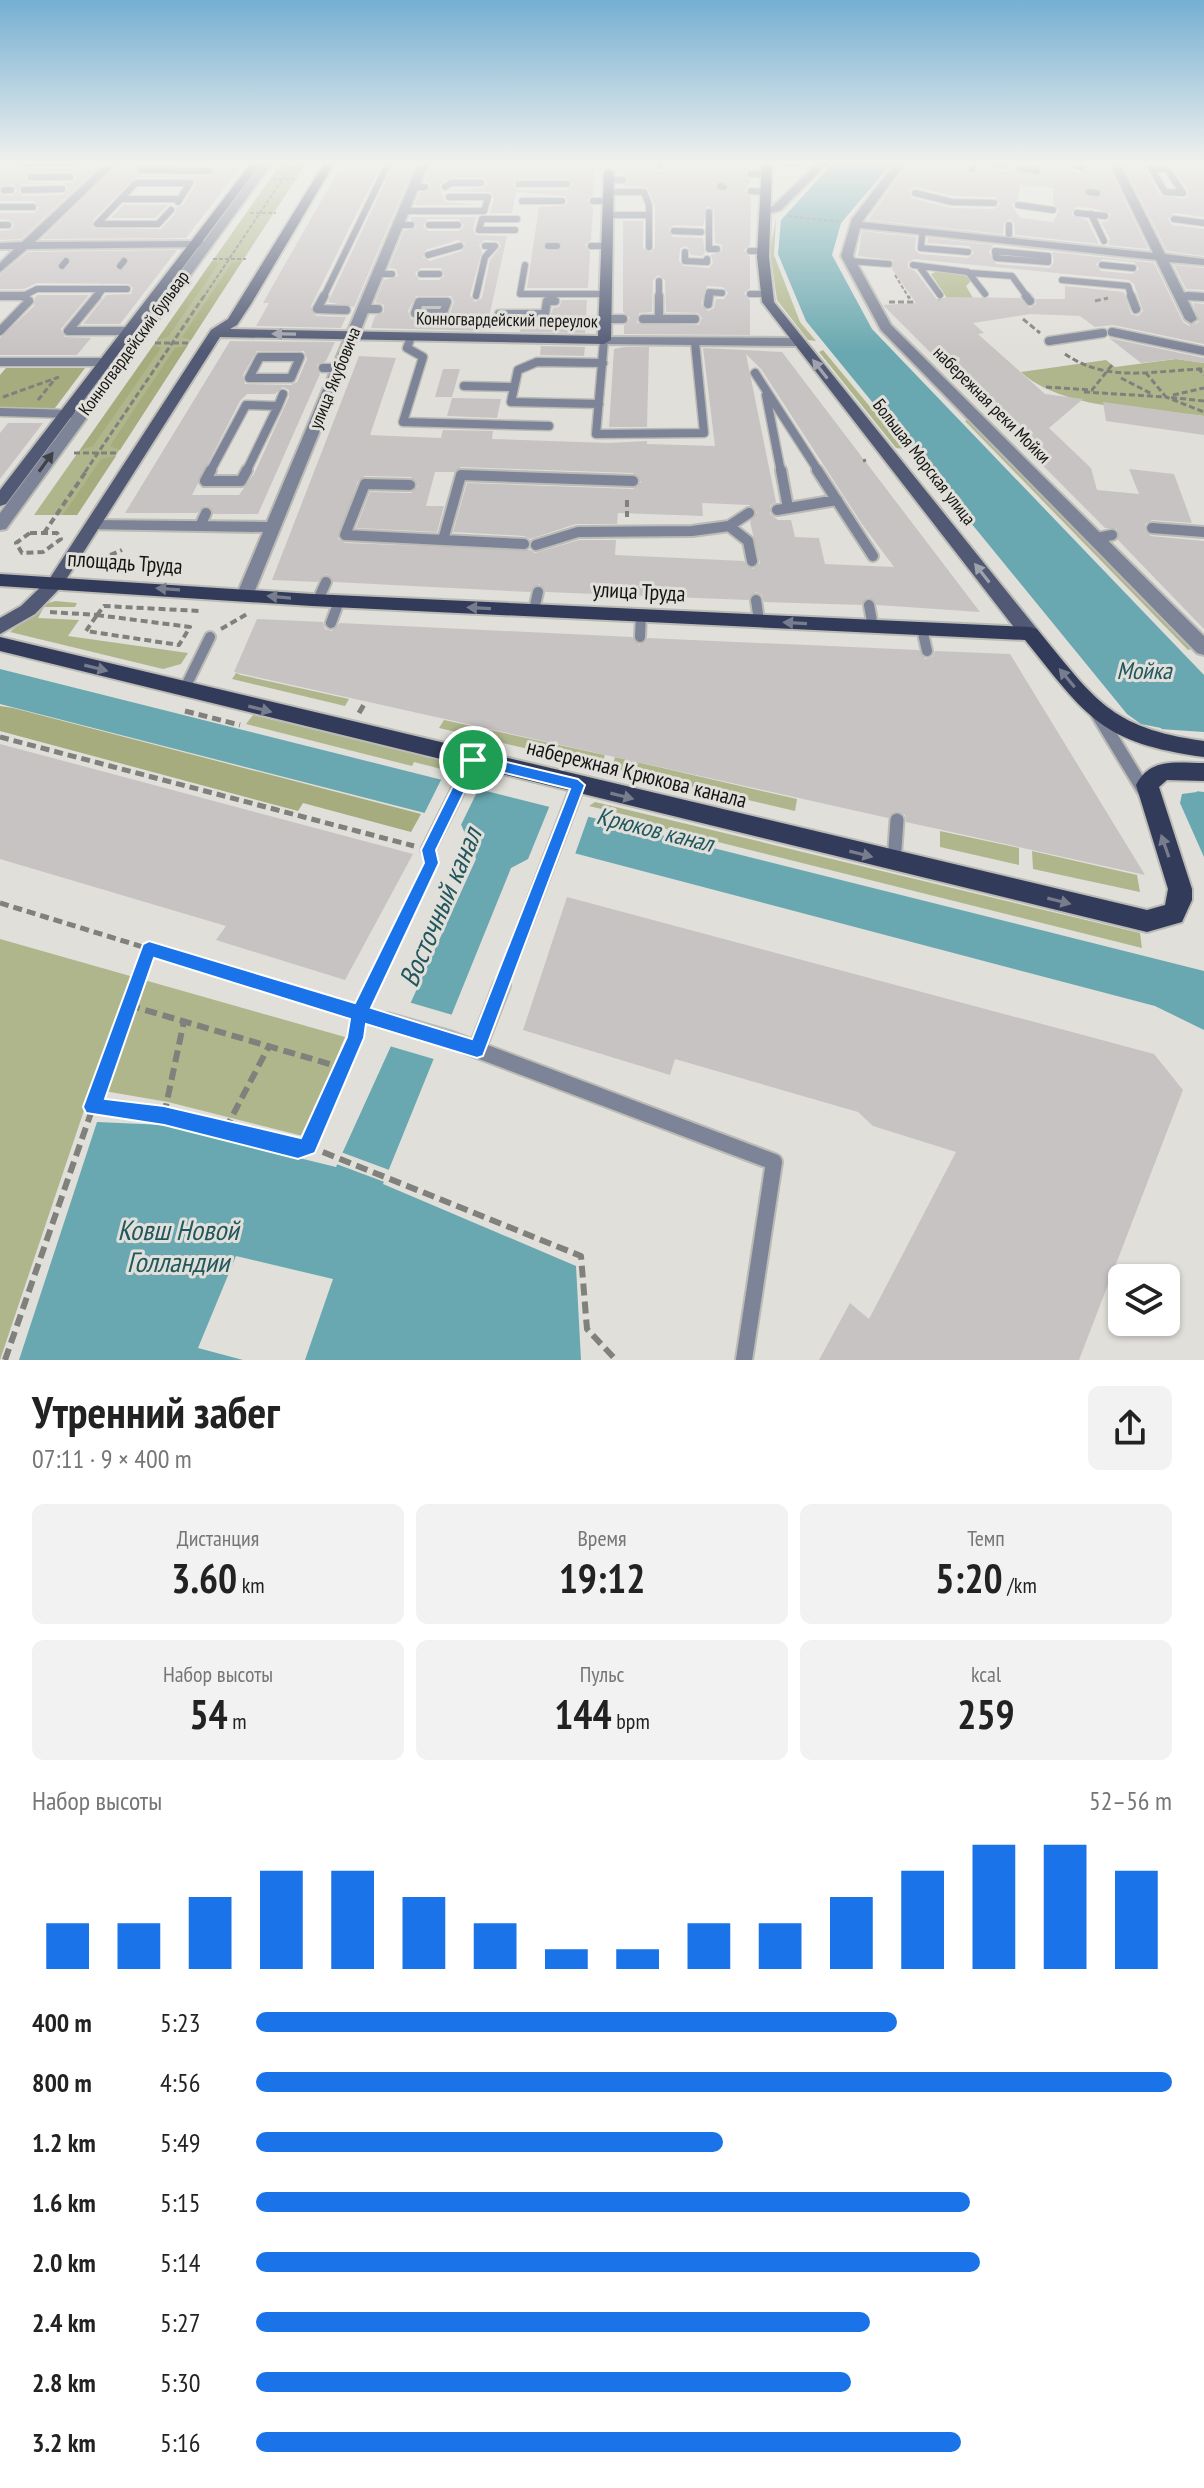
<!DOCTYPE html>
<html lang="ru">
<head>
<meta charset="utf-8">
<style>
  body { margin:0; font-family:"PT Sans Narrow",sans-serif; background:#f2f2f2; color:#222; height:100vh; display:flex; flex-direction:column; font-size:30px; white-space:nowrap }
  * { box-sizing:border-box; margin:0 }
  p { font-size:26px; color:#767676 }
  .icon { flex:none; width:44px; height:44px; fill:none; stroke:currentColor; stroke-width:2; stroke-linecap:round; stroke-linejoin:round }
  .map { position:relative; height:1360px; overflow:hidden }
  .panel { display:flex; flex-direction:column; background:#fff; flex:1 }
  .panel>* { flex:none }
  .controls { position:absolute; left:1108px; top:1264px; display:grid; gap:16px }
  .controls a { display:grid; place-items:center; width:72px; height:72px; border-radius:12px; background:#fff; box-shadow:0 2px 6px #0004; font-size:40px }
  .pin { position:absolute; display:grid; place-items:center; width:68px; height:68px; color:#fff; margin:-34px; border:4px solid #fff; border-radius:50%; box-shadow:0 2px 8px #0007 }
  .round { display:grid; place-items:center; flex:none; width:84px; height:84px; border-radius:12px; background:#f2f2f2 }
  .summary { display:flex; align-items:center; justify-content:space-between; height:136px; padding:0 32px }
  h1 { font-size:44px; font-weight:800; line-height:60px }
  .metrics { display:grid; grid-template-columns:repeat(3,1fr); gap:12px; height:136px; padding:8px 32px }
  .metrics div { display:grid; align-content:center; border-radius:12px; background:#f2f2f2; text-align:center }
  .metrics b { font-size:40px; font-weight:800 }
  .metrics small { font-size:22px; font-weight:400 }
  .metrics p { font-size:22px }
  .chart { height:224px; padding:16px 32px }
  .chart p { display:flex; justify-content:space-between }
  .chart svg { width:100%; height:144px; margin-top:8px; stroke:#1a73e8; stroke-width:6 }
  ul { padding:0 32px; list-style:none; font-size:26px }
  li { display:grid; grid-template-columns:128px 96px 1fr; align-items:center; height:60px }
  li i { height:20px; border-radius:10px; background:#1a73e8 }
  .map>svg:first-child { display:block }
</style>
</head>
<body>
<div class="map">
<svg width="1204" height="1360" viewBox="0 0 1204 1360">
  <rect width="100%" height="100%" fill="#e0dfda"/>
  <path fill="#b0b68c" d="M282 162H307L77 515H34Z
    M776 218 774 255 800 322 816 341 808 340 777 300 770 251Z
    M940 270 967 275 971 281 966 286 973 298 942 306 937 299 947 298 931 274Z
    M823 350 905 449 896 448 819 352Z
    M1176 359 1204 363V416C1149 409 1062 410 1021 372L1106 360 1115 367Z
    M968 420 1191 649 1188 650 965 421Z
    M55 601 77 603 75 607H44L38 618 79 620 68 636 188 653 181 664 163 669 10 632 42 605Z
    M236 673 241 675 349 699 345 706 232 679Z
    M253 715 439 760 449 771 414 762 412 766 246 724Z
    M444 720 605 755 601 766 439 728Z
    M615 757 797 799 795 811 612 768Z
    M595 802 1140 933 1142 948 646 824V820L589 806Z
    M940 831 1019 848V865L940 847Z
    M1032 851 1137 875 1140 892 1033 869Z
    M0 939 345 1037 303 1136 168 1102 104 1091 114 1060 102 1057 0 1360Z"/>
  <path fill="#a6ac7d" d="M212 261 219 263 168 337 157 340Z
    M242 261 191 340 182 337 232 263Z
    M154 345 161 348 93 446 80 450Z
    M188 345 120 450 110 446 175 348Z
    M6 368H85L55 408H0V375Z
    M116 456 77 515H63L101 459Z
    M0 706 13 708 421 814 411 832 303 803 298 811 0 731Z"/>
  <path fill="#69a8b0" d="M834 162H893L841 223 832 255 872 329 1204 675V857L1180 803 1182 794 1197 792 1161 728 1141 724 1127 714 806 321 778 254 781 220Z
    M0 669 1204 971V1030L1155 1006 551 847 511 868 383 1184 576 1266 581 1360H19L97 1122 164 1125 336 1167 476 859 460 822 0 704Z"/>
  <path fill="#e0dfda" d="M1160 729 1204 732V792L1195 791Z
    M442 778 479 788 459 829 458 825 423 816Z
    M550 805 589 815 574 857 552 851 526 864Z
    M405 1001 456 1016 437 1060 386 1045Z
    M338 1151 392 1171 388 1182 398 1187 331 1162Z
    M236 1256 333 1279 305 1360H243L198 1348Z"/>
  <path fill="#c8c3c3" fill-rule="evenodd" d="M80 162H104L21 239 0 240V231L10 230 14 226 10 220 0 219V213H34L39 208 34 201H0V194L12 196 17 191 13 184 0 186V172L6 167 74 169ZM31 171H71L76 178 70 183H30L25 176ZM63 183 68 188 63 195 24 196 18 191 23 184Z
    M121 162H245L186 238 42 239ZM140 164 209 165 215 172 209 177 140 176 134 169ZM136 177H190L196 184 183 205 176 208 175 214 161 229 93 228V220Z
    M349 162H382L311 306 316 316 346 317 341 328 256 326 269 303H263L272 287 337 173H342Z
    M395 162H416L354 307 328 302Z
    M432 162H595L593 195 587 200 593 207 591 240 585 245 590 252 588 288H527L539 207 564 206 568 202 566 196 516 192 512 213H490L494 198 491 192 450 191 483 188 487 184 485 178 451 177 439 185 445 202 479 205H415L420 193 430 189V183L425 181ZM519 178H567L573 185 567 190H519L513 185Z
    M623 162H654L659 172 665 170 666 162H751L745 174 751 180 745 191 751 197 750 245 744 250 750 257V288L744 293 750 300V335L624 334V326L630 318 623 312V221H643V248L651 252 655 247V205L647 187 623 186 629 179 623 174ZM707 206 714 210 715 243 722 245V251L711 255 713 263 709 268 683 266 679 261 680 248 687 246 691 255 702 256 705 253 703 238 673 237 669 229 674 225 703 226ZM658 275 665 280 666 312 698 313 702 318 699 325 637 323 639 313 652 312 653 280ZM707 286 723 287 728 293 724 299H716L714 308 708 311 701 304Z
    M909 162H970L966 171 972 175 979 169 978 162H987L989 168 1004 172 1011 168 1009 162H1073L1072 170 1080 173 1087 169 1084 162H1106L1148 249 1108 245 1110 239 1101 222 1108 221 1111 214 1092 208 1075 207 1071 215 1087 220 1099 244 1015 235 1014 223 1010 219 1004 223 1003 234 868 220ZM1020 185 1053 188V204L1059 210 1053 222 1020 218 1012 205 1018 199ZM916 187 953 196 995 197 1000 204 994 209 951 208 911 198 909 191Z
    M1122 162H1157L1148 163 1145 169 1160 195 1183 199 1188 197V190L1172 166 1164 162 1204 164V217L1174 213 1168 219 1172 225 1204 229V256L1167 251Z
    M123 205H168L155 218H111Z
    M410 217H476L473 229 476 235 507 236 486 331 371 328 375 316 384 312V305L375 302 384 280 398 276 396 269 389 268 404 231 416 227ZM428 219H459L464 226 459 231H428L423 226ZM458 240 465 244 462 251 430 261 423 257 426 250ZM484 240 498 241 501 246 490 260 482 298 475 302 470 295 482 251 479 245ZM421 268H441L444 276 439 280H419L415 273ZM416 296H451L454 302 449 316 443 320 411 319 408 311Z
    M862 231 916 237 915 250 920 254 968 258 974 253 969 246 927 243 928 238 993 245 989 252 996 264 1050 268 1054 262 1052 252 1154 263 1183 322 1189 326 1199 322 1193 303 1204 304V344L1113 325 1095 327 1080 316 1030 314 973 323 984 333 978 334 1045 394 1083 399 1049 428 1091 468 1097 490 1139 494 1129 469 1174 474 1192 523 1152 520 1145 524V531L1151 536 1204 541V629L1118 540 1117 529 1105 528 883 305 916 303 892 269 893 260 858 256ZM914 259 1129 280 1134 284 1143 311 1138 316 1131 314 1124 292 1065 286V299H1036V304L1030 308 1020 298 946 297 938 301 915 271 908 268V262ZM1103 259 1134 262 1139 269 1132 274 1101 271 1096 264Z
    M177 250 120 324H83L106 295 131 294 133 288 129 284 37 283 24 289H0V275L28 252Z
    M1174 265 1204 268V290L1186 289Z
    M38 295H89L61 329 65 337 91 338 77 355H0V338L34 306 35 297Z
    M562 300H587L585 333 520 332 522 321 549 320 553 308 559 307Z
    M1109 338 1204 358V363L1176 359 1141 363Z
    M230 341 335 342 326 361 317 365 320 374 258 514H214L206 505 197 513H125ZM257 351H304L307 359 297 382 291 385 245 384 243 375ZM283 387 289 390V397L254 474 239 495H192L240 401 247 394H275Z
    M541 346 585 347 584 356 540 355Z
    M624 347H649L647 427H609L614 349Z
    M703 348 782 352 980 612 877 605 868 597 861 605 764 602 762 595 756 592 748 600 546 592 539 584 530 592 334 582 326 574 317 582 272 580 359 356 396 358 370 435 441 438 443 430 493 431 492 439 608 443 647 441V444L715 446ZM746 354 761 369 862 524 894 567 825 564 819 538 795 537 791 520H778L770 514V506L776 502ZM461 467 633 473 641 482 633 489 467 483 453 532 524 536 530 539 576 524H617L618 513 703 516 702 503 749 505 757 512 750 522 760 563 753 569 744 561 615 555 616 540H579L535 553 530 550 345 543 338 539 358 481 365 476 411 477 418 486 411 493 370 492 356 528 437 532 444 506H426L435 472H454Z
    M443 369H460L452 397H435Z
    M452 398 501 399 497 418 447 416Z
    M1103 402 1204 416V435L1106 421Z
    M8 423H43L0 479V433Z
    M257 619 323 622 325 629 332 631 340 623 632 637 639 645 648 638 919 650 925 659 932 657 935 651 1010 654 1145 875 906 822 905 815 898 811 888 818 234 672Z
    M0 744 413 854 345 980 216 940 226 926 0 859Z
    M567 897 1154 1054 1183 1090 1079 1360H819L850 1303 869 1319 956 1152 873 1126 858 1112 675 1059 670 1075 523 1030Z"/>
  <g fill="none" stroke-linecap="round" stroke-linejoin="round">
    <g stroke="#bbbbb6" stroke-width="8">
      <path id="lane-far4" d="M660 162V166
        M19 163H74
        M993 163 1005 166
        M1077 166 1081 167
        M1160 167 1167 169 1183 193 1165 192 1151 168 1161 169
        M1020 168 1037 171
        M972 169 974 166
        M140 170 209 171
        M751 174 767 175
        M31 177H70
        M609 180H623
        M519 184H567
        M720 186 724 187
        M413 187H425
        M445 187 451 183H481
        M4 190H11
        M24 190 62 189
        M751 191 766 192
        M608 192H644L649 205V247
        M1089 192 1097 193
        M915 193 952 202 994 203
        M121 199H176
        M522 201H562
        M593 201H608
        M1018 205 1053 210
        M0 207H33
        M171 210 158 224H97L136 183H190L178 202
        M403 211H484L488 197H449
        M709 212V249H717
        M1077 213 1105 216
        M1091 214 1104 241
        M608 215H649
        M1174 219 1204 223
        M0 225H8
        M398 225H411
        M429 225H458
        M1009 225V234
        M515 230H479L482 219H517
        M674 231 701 232
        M922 236 921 248 968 252
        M548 246H557
        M591 246H607
        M750 251H763
        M685 252V261L707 262V259
        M428 255 460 246
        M1048 256 995 251 996 258 1048 262V257
        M849 261 889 264
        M525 265 520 294H605
        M913 265 968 272 985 294
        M1102 265 1133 268
        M62 266 66 261
        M120 266 124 261
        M919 266 940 295
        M971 273 1012 276 1028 298
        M377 274H392
        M421 274H439
        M1062 280 1128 286 1132 298
        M659 281V298
        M750 294H766
        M1179 295 1204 297
        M0 296H23L37 289H127
        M476 296 485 257 495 246H485
        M96 298 103 289
        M323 298 389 162
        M709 298V292L722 293"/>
    </g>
    <g stroke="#bbbbb6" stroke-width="11">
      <path id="lane-far3" d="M0 296H24
        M97 296 68 331H134
        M324 296 317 309 346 310
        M659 296V319
        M1026 296 1030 301
        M1131 296 1136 309
        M1188 296 1204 297
        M419 302H447L443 313H415Z
        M708 304 709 296
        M363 309H378
        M498 319 499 314H545L547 301H555
        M605 319H623
        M643 319H695
        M0 331 29 301 23 296
        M1112 332 1204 351
        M411 337 407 348 423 357 403 422 549 426
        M604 340 596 434 704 433 695 342
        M1049 341 1103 333
        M260 357H300L291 378H249Z
        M0 362H106
        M323 368H339
        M755 373 819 472
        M464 386 514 387
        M766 395 781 472
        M599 404 511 402 518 370 537 362 603 363
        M278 406 283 394
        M0 412 71 414
        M210 472 246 405 278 406 246 472"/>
    </g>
    <g stroke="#bbbbb6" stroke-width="14">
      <path id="lane-far2" d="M211 470 205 481H241L247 470
        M781 470 788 508
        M817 470 873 556
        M410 485 365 484 345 535 443 540
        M777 510 837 500
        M749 513 729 526 748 541 752 561
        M200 526 206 513
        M1152 528 1204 532
        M1097 538 1112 535
        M524 544 443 540 461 475 633 481
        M536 545 578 532 692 531 729 526
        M318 600 326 582
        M756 600 759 621
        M869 605 873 627
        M534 610 538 592
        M331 623 339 601
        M922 629 927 651
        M640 637 641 615
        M184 690 210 637"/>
    </g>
    <g stroke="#bbbbb6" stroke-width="17">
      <path id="lane-far1" d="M1097 713 1146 794
        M428 850 473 760
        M894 862 897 820
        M501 987 578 785"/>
    </g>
    <g stroke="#bbbbb6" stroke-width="20">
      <path id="lane" d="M387 1021 449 1039 774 1162 744 1360
        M477 1049 502 985"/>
    </g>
    <g stroke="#bbbbb6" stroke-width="4">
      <path id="street" d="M108 162H118L35 242 204 241 263 162H273L6 529 0 530V513L199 247 27 249 0 272V263L14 249H0V243L22 242Z
        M419 162H429L252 598 246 600 237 594 263 532 87 529V521L93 520 267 522Z
        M819 162H829L781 210 761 216V212L773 206Z
        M896 162H906L862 222 1153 253 1109 162H1119L1165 254 1204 259V265L1169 262 1197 319 1191 323 1185 319 1156 260 860 228 853 256 891 325 1204 636V655L1197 653 881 330 841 256 852 219Z
        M599 337 798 338 805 342 798 346 604 344 599 343Z"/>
    </g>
    <g stroke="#bbbbb6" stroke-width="4">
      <path id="secondary" d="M252 162H262L6 504 0 506V490Z
        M325 162H335L251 304 237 325 230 329 598 336 604 172 609 169 614 172 611 340 604 344 220 337 62 586 35 614 0 634V618L21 606 50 578 211 330 228 319Z
        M762 162H772L769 257 774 302 1037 629 1040 634 1037 639H1023L762 302 757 257Z"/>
    </g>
    <g stroke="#bbbbb6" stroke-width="4">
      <path id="primary" d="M0 574 312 594 1030 627 1037 629C1095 699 1109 728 1204 741V757C1101 743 1087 717 1025 640L312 606 0 586Z
        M0 637 1147 910 1165 905 1168 889 1136 785C1150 757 1177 763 1204 763V781L1167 780 1159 787 1192 889V900L1182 922 1147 932 0 651Z"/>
    </g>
    <path stroke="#80807c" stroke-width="2" stroke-dasharray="4 2" stroke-linecap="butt" d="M782 165H800
      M273 179H298
      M250 213H276
      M788 216 842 222
      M213 259H246
      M895 275 909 298
      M203 298 294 162"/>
    <path stroke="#80807c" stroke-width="3" stroke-dasharray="6 3" stroke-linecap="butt" d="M1095 301 1108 298
      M889 302H912L908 296
      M1023 319 1040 333
      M155 343H190
      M1065 354C1109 384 1154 370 1204 369
      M1198 368 1204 375
      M1121 378 1152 394
      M1046 387 1092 390 1112 365
      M1084 392 1166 397 1146 373
      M1173 395 1204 388
      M3 397 59 377
      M38 400 55 379
      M1204 401 1166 397 1204 412
      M74 453H119
      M863 461 866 460
      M85 472 204 296"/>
    <path stroke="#80807c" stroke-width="4" stroke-dasharray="7 4" stroke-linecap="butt" d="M627 500V517
      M30 533H57L61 539 43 552 22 553 16 543Z
      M44 533 87 470
      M90 564 122 550
      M50 612 97 615
      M97 615 190 627 179 645 86 631Z
      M97 615 104 606 200 611
      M221 629 247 614"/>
    <path stroke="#80807c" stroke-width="5" stroke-dasharray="9 5" stroke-linecap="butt" d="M185 711 240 725
      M359 713 366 701
      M0 737 414 846
      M0 903 273 987
      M136 987 149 949
      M372 987 430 867"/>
    <path stroke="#80807c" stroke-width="6" stroke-dasharray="12 6" stroke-linecap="butt" d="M266 985 372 1017
      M128 1005 343 1068
      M93 1107 136 985
      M164 1115 184 1021
      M225 1130 269 1046
      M308 1146 356 1038 359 1013 373 985
      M5 1360 93 1107 164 1115 298 1149 308 1146 581 1256 587 1329 616 1360"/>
    <use href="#lane-far4" stroke="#7e8497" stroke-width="6"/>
    <use href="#lane-far3" stroke="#7e8497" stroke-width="8"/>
    <use href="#lane-far2" stroke="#7e8497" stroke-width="10"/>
    <use href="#lane-far1" stroke="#7e8497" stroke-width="13"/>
    <use href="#lane" stroke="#7e8497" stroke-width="16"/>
    <use href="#street" fill="#7e8497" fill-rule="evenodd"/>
    <use href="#secondary" fill="#515974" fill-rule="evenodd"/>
    <use href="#primary" fill="#333b5a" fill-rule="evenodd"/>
  </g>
  <defs><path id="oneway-solid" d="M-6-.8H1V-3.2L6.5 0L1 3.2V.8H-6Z" transform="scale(2)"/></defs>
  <g fill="#a0a3ac">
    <use href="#oneway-solid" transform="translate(284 334) rotate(-179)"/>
    <use href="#oneway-solid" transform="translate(820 369) rotate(-128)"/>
    <use href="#oneway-solid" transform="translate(982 573) rotate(-128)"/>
  </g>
  <use fill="#3f4148" href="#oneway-solid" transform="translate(46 462) rotate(-54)"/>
  <g fill="#787d8d">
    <use href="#oneway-solid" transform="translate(168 589) rotate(-176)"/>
    <use href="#oneway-solid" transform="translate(279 597) rotate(-175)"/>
    <use href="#oneway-solid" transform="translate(479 608) rotate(-177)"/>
    <use href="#oneway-solid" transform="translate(795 623) rotate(-177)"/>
    <use href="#oneway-solid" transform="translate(96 668) rotate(14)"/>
    <use href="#oneway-solid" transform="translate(1067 678) rotate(-130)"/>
    <use href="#oneway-solid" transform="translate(260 709) rotate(14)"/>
    <use href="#oneway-solid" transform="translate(622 796) rotate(14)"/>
    <use href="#oneway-solid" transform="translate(1165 846) rotate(-109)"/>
    <use href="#oneway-solid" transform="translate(861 854) rotate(14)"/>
    <use href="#oneway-solid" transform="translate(1059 901) rotate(14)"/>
  </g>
  <linearGradient id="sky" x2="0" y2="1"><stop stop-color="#75afd2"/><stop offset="0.46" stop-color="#f1f1ee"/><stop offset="1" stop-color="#f1f1ee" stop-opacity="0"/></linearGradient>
  <rect width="1204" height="352" fill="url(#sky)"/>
  <path fill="#1a73e8" stroke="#fff" stroke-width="2" fill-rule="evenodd" d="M473 754 578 779 585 785 483 1056 477 1058 366 1024 364 1038 315 1153 298 1159 164 1125 86 1113 83 1107 143 944 149 941 355 1003 424 863 421 850 468 756ZM477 766 570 789 472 1039 371 1008 439 863 436 850ZM154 958 350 1019 347 1037 301 1138 164 1106 105 1099Z"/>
  <g text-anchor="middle" stroke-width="6" stroke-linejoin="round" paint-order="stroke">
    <g font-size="18" fill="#151513" stroke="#e0dfda">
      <text transform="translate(507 320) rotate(1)" y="6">Конногвардейский переулок</text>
      <text transform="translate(134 343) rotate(-54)" y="6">Конногвардейский бульвар</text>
      <text transform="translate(335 378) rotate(-68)" y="6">улица Якубовича</text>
      <text transform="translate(992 405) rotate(45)" y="6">набережная реки Мойки</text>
      <text transform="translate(924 462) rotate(52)" y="6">Большая Морская улица</text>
    </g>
    <g font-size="22" fill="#151513" stroke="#e0dfda">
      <text transform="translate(125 562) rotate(4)" y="8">площадь Труда</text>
      <text transform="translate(639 591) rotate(3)" y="8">улица Труда</text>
      <text transform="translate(637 773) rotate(14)" y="8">набережная Крюкова канала</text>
    </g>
    <g font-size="24" font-style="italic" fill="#21575d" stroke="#e0dfda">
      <text x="1144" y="679">Мойка</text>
      <text transform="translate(655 830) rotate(14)" y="8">Крюков канал</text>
    </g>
    <g font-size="28" font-style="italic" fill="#21575d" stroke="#e0dfda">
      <text transform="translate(440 907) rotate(-67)" y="10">Восточный канал</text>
      <text x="178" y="1240">Ковш Новой<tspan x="178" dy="32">Голландии</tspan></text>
    </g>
  </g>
</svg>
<div class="controls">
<a><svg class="icon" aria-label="layers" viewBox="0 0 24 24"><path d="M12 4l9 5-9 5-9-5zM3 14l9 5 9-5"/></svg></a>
</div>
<div class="pin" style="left:473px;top:760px;background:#1e9e55"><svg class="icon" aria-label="arrive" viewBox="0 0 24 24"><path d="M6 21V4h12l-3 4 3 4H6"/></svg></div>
</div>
<section class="panel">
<div class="summary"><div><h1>Утренний забег</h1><p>07:11 · 9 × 400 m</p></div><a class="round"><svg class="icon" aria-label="share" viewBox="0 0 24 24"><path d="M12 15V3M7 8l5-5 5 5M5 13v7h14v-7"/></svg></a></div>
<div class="metrics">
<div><p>Дистанция</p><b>3.60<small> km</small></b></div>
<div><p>Время</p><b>19:12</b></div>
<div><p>Темп</p><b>5:20<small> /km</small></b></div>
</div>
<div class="metrics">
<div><p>Набор высоты</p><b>54<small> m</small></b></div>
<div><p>Пульс</p><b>144<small> bpm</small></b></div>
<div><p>kcal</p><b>259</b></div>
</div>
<div class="chart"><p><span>Набор высоты</span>52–56 m</p>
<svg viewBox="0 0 160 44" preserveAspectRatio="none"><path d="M5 44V30M15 44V30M25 44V22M35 44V14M45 44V14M55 44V22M65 44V30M75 44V38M85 44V38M95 44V30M105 44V30M115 44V22M125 44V14M135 44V6M145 44V6M155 44V14"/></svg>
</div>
<ul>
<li><b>400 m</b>5:23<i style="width:70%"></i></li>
<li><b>800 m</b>4:56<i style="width:100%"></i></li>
<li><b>1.2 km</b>5:49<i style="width:51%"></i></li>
<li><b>1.6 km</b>5:15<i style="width:78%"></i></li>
<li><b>2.0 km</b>5:14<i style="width:79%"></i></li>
<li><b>2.4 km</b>5:27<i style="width:67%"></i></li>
<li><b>2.8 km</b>5:30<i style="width:65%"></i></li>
<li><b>3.2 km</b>5:16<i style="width:77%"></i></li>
</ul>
</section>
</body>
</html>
